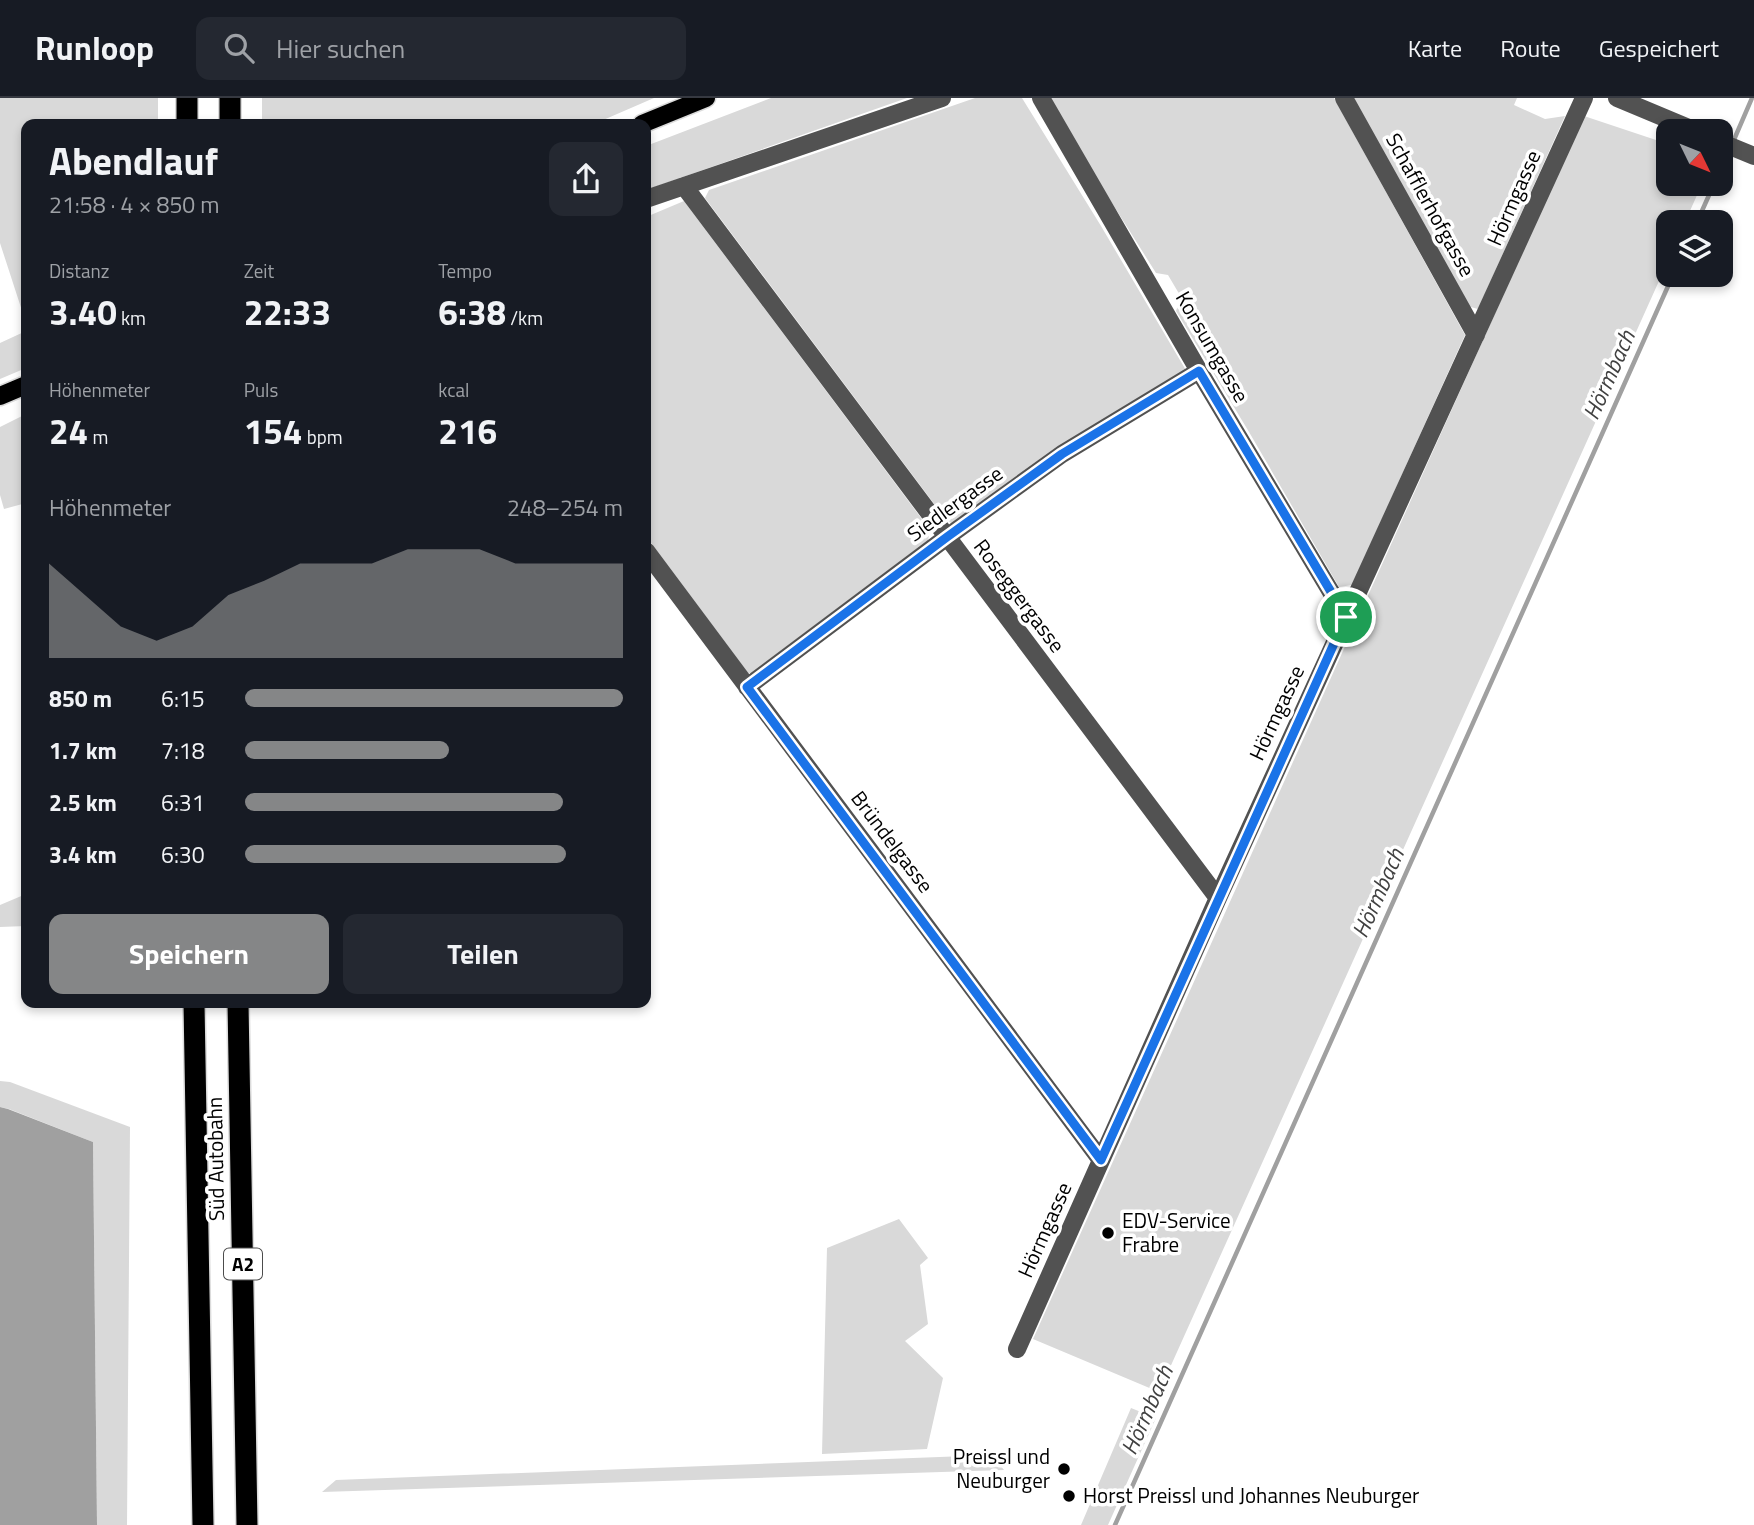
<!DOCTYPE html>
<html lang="de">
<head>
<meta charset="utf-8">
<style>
  body { margin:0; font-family:"Titillium Web",sans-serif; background:#242831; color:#f1f3f6; height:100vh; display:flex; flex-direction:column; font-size:26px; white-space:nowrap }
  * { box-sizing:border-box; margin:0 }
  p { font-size:23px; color:#9ea1a6 }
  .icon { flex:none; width:38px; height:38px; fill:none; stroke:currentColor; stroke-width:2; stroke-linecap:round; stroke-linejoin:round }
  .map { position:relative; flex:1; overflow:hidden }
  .panel { position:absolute; left:21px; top:21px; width:630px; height:889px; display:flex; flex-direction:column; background:#171b24; border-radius:14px; box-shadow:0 4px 10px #0003 }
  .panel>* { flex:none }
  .needle { width:46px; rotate:133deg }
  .fabs { position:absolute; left:1656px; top:21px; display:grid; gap:14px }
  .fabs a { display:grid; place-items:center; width:77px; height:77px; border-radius:14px; background:#171b24; box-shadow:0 4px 10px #0003; font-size:35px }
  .pin { position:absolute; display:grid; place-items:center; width:60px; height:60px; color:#fff; margin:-30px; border:4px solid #fff; border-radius:50%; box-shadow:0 2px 7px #0007 }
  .round { display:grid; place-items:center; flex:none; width:74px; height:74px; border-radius:14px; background:#242831 }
  .head { display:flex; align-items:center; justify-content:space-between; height:119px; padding:0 28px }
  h1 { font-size:38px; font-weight:700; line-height:52px }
  .metrics { display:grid; grid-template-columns:repeat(3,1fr); gap:10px; height:119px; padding:7px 28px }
  .metrics div { display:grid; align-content:center }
  .metrics b { font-size:35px; font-weight:700 }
  .metrics small { font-size:19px; font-weight:400 }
  .metrics p { font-size:19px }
  .chart { height:196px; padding:14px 28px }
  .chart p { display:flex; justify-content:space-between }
  .chart svg { width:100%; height:126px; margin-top:7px; fill:#858687; opacity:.7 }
  .primary-button { display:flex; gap:14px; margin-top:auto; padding:14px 28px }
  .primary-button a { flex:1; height:80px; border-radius:14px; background:#858687; color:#fff; font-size:28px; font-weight:700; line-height:80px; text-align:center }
  .primary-button a+a { background:#242831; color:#f1f3f6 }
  ul { padding:0 28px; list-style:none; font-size:23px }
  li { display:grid; grid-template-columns:112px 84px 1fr; align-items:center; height:52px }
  li i { height:18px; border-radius:9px; background:#858687 }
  header { display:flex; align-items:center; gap:42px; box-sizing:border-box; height:98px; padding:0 35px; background:#171b24; border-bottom:2px solid #363941 }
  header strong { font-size:33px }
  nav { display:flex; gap:38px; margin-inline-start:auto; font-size:24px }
  .search { width:490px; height:63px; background:#242831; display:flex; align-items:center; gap:18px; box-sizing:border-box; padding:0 24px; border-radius:14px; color:#9ea1a6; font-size:26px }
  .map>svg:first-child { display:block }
</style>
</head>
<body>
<header>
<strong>Runloop</strong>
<div class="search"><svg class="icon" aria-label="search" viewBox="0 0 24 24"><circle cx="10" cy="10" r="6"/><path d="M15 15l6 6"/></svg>Hier suchen</div>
<nav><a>Karte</a><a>Route</a><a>Gespeichert</a></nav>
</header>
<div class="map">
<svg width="1754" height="1427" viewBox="0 0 1754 1427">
  <rect width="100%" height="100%" fill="#fff"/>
  <path fill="#d9d9d9" d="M0 0H158V26H26V225L0 145Z
    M262 0H654L594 26H262Z
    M771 0H907L646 92V48Z
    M975 0H1022L1101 128 1187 274 962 423 951 425 944 419 705 100 709 92Z
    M1046 0H1334L1465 237 1352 487 1339 489 1249 334 1176 213 1181 199 1168 177 1156 175Z
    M1352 0H1517L1514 7 1545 21 1565 18 1478 211 1467 208Z
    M1584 18 1668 46V86H1702L1685 124H1668V163L1159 1294 1033 1241Z
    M684 103 930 432 927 448 756 575H748L646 438V119Z
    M26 233V270L0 281V245Z
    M26 316V405L4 411 0 397V329Z
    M26 796V828L0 829V807Z
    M0 983 10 984 130 1029 127 1427H97L93 1044 9 1011 0 1009Z
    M899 1121 928 1160 920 1167 928 1226 905 1243 943 1280 927 1351 822 1356 827 1150Z
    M1131 1310 1156 1320 1108 1427H1081Z
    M992 1357 1004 1372 322 1394 336 1382Z"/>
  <path fill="#a0a0a0" d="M0 1009 8 1011 93 1044 97 1427H0Z"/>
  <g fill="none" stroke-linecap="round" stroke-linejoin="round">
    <path stroke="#a0a0a0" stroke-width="4.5" d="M1733 44 1752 0
      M1720 72 1729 52
      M1697 124 1714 86
      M1115 1427 1673 177"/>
    <g stroke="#dbdbdb" stroke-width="21">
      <path id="major" d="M642 26 706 0
        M0 298 26 287"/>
    </g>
    <g stroke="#dbdbdb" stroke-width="24">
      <path id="highway" d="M187 0V26
        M230 26V0
        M194 905 203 1427
        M238 905 247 1427"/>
    </g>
    <path stroke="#525252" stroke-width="18" d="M1041 0 1199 273 1346 519
      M1344 0 1476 237
      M1617 0 1696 33
      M1720 44 1754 58
      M684 88 1218 800
      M646 101 942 0
      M646 453 1101 1062
      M747 589 947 439 1062 356 1199 273
      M1017 1251 1218 800 1584 0"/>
    <use href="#major" stroke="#000" stroke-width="18"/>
    <use href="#highway" stroke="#000" stroke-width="21"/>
  </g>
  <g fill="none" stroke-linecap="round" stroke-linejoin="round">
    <g stroke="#fff" stroke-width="14">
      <path id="route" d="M1199 273 1346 519 1101 1062 747 589 947 439 1062 356Z"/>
    </g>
    <use href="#route" stroke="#1a73e8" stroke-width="9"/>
  </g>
  <g fill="#000" stroke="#fff" stroke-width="2.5">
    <circle cx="1108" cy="1135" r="7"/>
    <circle cx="1064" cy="1371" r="7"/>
    <circle cx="1069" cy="1398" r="7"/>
  </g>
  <g text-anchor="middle" stroke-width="7" stroke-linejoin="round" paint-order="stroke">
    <rect fill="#fff" stroke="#4c4c4c" stroke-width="2" x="224" y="1150.5" width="38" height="31" rx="5"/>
    <g font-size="19" font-weight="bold" fill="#000">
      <text x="243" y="1173">A2</text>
    </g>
    <g font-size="21" fill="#000" stroke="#fff">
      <text transform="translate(1514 100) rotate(-66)" y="7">Hörmgasse</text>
      <text transform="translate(1430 107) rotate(61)" y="7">Schafflerhofgasse</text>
      <text transform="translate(1212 249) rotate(60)" y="7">Konsumgasse</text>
      <text transform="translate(955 406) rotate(-36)" y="7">Siedlergasse</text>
      <text transform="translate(1019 498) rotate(53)" y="7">Roseggergasse</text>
      <text transform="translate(1277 615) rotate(-65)" y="7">Hörmgasse</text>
      <text transform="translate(892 744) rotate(53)" y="7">Bründelgasse</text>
      <text transform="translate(216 1061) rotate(-91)" y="7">Süd Autobahn</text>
      <text transform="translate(1045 1132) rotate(-66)" y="7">Hörmgasse</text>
    </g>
    <g font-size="21" fill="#000" stroke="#fff" text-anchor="start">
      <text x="1122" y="1130">EDV-Service<tspan x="1122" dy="24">Frabre</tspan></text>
      <text x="1050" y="1366" text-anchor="end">Preissl und<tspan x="1050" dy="24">Neuburger</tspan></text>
      <text x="1083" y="1405">Horst Preissl und Johannes Neuburger</text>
    </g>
    <g font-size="23" font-style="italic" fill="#414141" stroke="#fff">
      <text transform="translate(1609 277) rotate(-66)" y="8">Hörmbach</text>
      <text transform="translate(1378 795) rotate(-66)" y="8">Hörmbach</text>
      <text transform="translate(1147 1312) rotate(-66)" y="8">Hörmbach</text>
    </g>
  </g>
</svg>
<div class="fabs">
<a><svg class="needle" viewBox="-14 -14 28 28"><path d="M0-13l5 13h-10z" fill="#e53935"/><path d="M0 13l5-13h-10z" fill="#9ea1a6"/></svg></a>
<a><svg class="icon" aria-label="layers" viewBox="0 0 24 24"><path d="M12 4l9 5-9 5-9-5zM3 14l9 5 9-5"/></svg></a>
</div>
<div class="pin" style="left:1346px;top:519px;background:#1e9e55"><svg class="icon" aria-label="arrive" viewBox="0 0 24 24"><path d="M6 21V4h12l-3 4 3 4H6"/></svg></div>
<section class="panel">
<div class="head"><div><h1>Abendlauf</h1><p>21:58 · 4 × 850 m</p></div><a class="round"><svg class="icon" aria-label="share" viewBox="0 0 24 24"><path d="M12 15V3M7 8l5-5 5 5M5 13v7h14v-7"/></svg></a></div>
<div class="metrics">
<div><p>Distanz</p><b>3.40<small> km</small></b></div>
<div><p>Zeit</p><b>22:33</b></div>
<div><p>Tempo</p><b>6:38<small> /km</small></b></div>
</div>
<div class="metrics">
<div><p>Höhenmeter</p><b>24<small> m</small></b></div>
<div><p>Puls</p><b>154<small> bpm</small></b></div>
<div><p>kcal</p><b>216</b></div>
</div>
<div class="chart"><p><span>Höhenmeter</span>248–254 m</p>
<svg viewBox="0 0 160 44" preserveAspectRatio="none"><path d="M0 44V11L10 22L20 33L30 38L40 33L50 22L60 17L70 11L80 11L90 11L100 6L110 6L120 6L130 11L140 11L150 11L160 11V44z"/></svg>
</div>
<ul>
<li><b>850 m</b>6:15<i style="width:100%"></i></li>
<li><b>1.7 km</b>7:18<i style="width:54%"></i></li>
<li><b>2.5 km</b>6:31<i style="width:84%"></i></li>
<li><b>3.4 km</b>6:30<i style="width:85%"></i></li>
</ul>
<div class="primary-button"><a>Speichern</a><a>Teilen</a></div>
</section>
</div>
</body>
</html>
